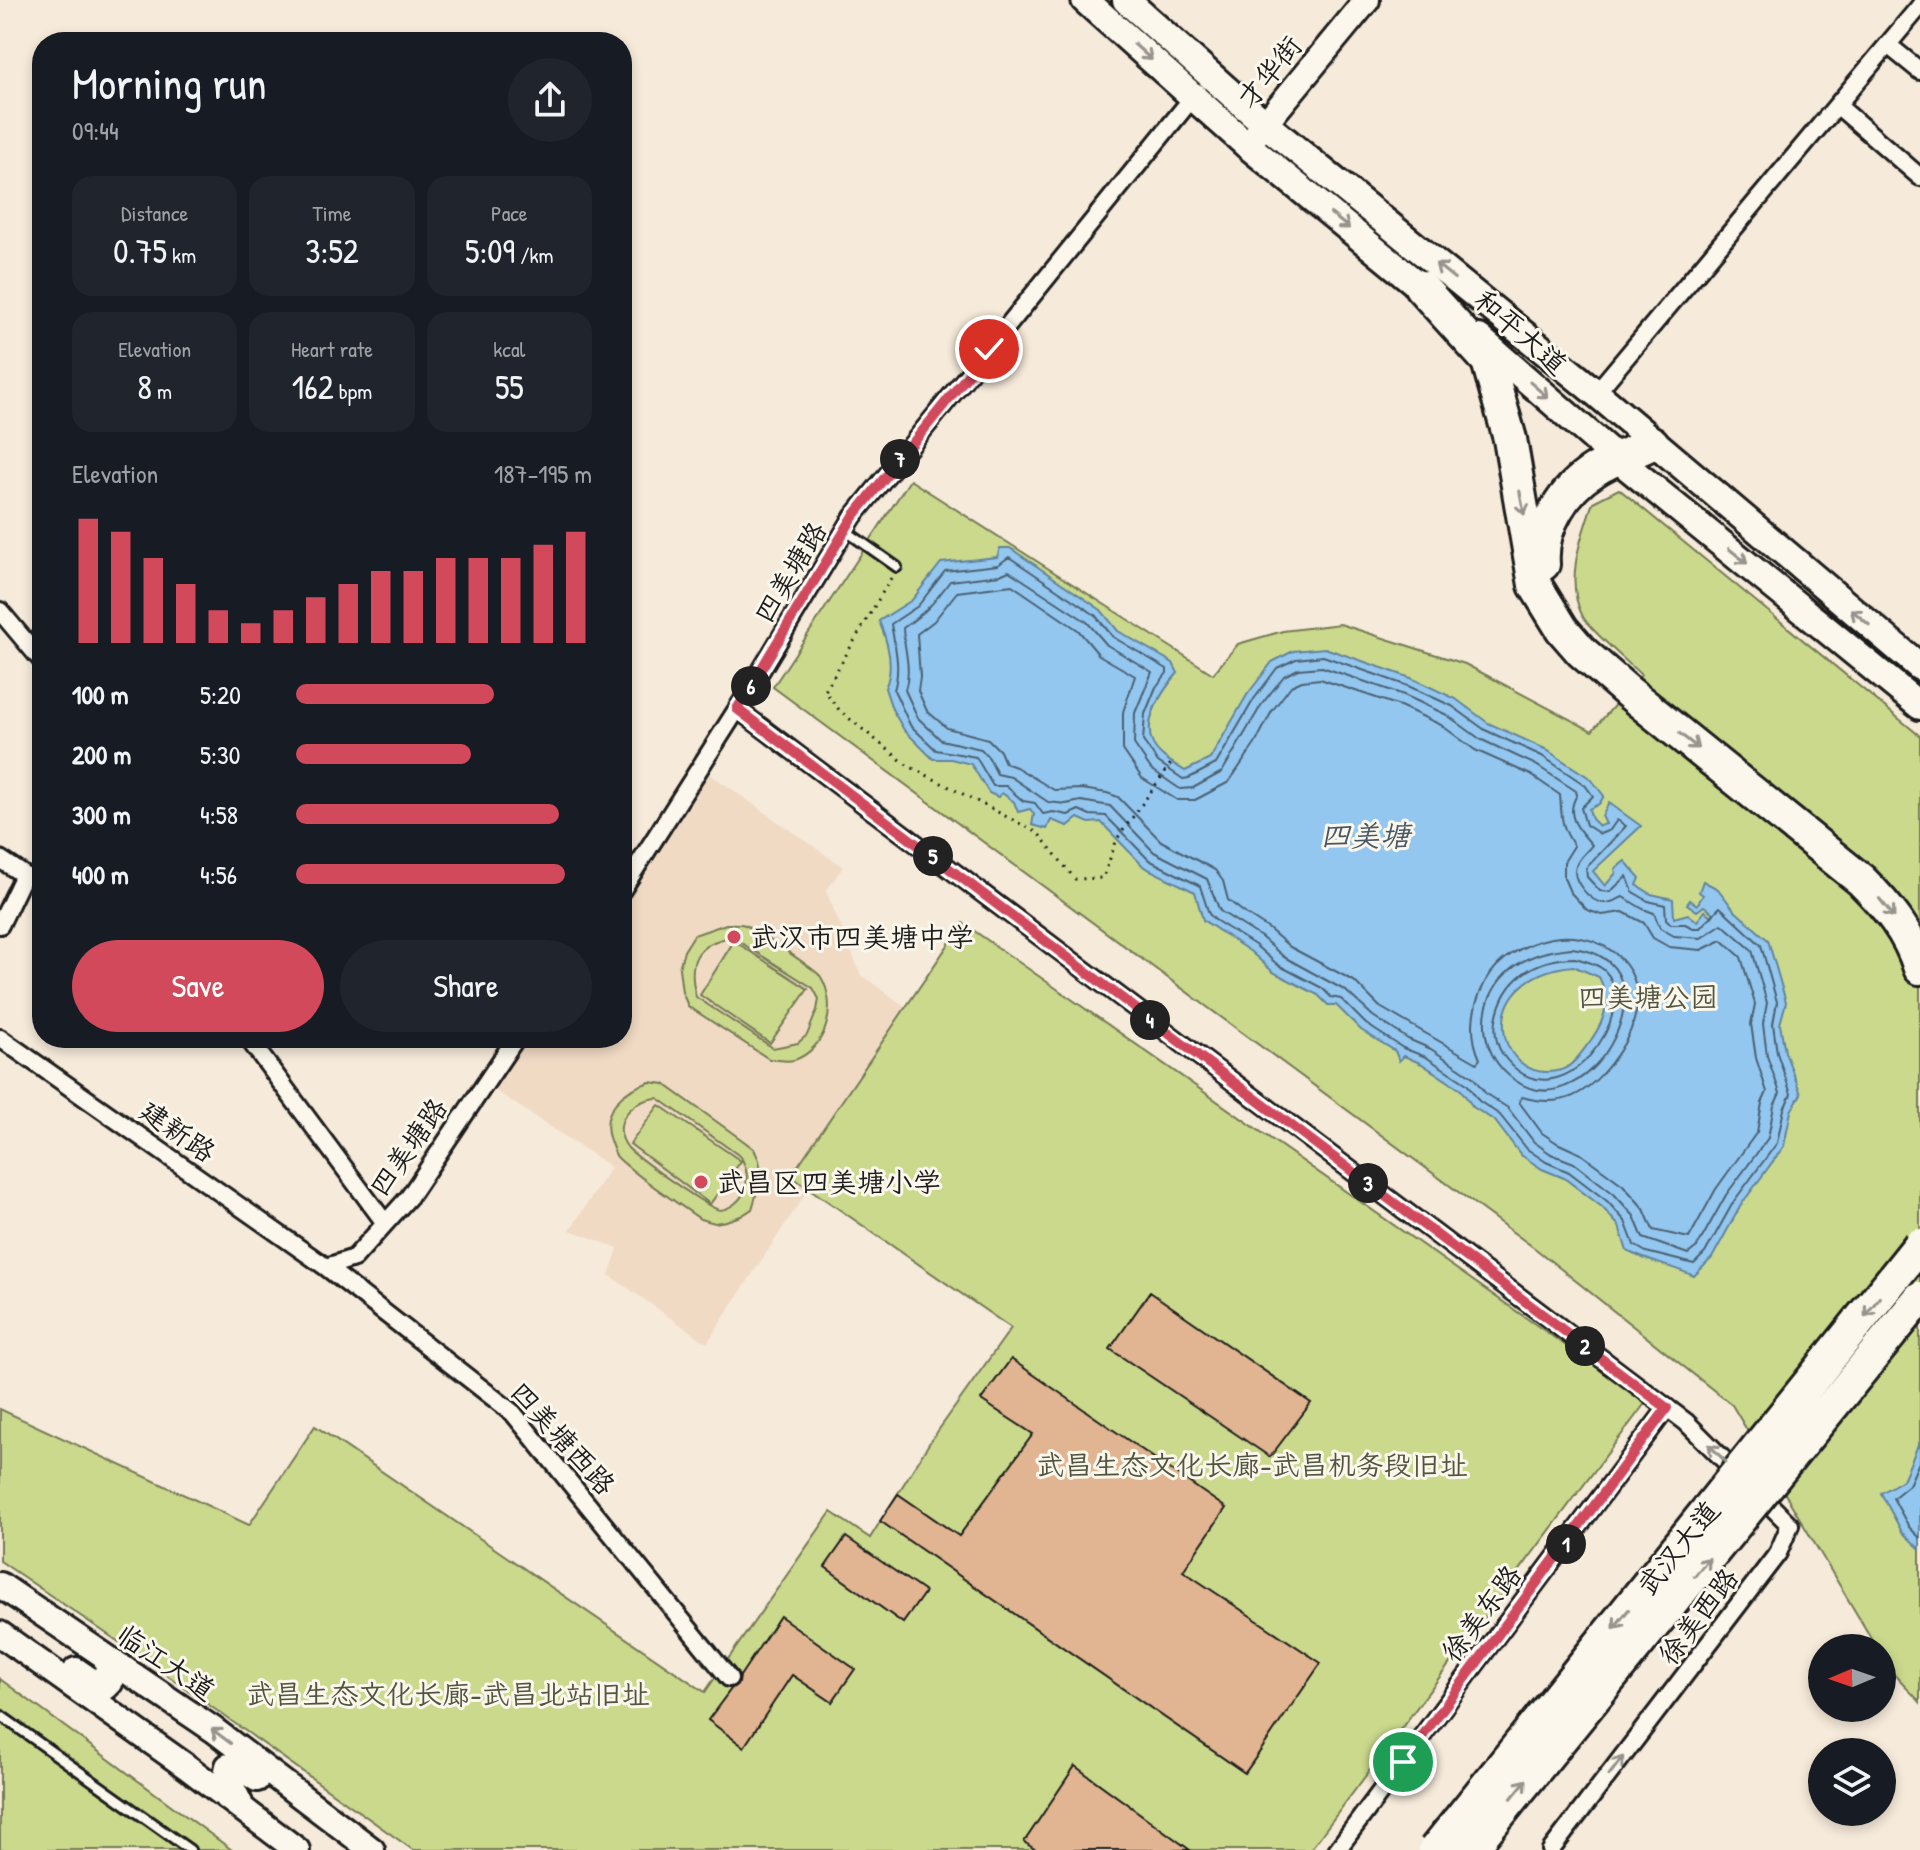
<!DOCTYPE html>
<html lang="en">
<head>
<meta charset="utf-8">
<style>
  body { margin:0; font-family:"Patrick Hand","LXGW WenKai TC",sans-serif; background:#20242c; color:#f1f3f6; height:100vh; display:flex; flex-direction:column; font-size:30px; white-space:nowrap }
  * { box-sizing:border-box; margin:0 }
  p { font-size:26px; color:#9ea1a6 }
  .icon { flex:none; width:44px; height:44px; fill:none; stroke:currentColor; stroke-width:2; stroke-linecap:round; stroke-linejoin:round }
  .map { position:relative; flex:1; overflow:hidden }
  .details { position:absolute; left:32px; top:32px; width:600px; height:1016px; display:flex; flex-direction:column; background:#171b24; border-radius:32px; box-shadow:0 4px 12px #0003 }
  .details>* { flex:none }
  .needle { width:52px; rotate:268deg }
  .buttons { position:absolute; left:1808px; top:1634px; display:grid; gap:16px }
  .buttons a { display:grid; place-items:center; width:88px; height:88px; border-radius:50%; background:#171b24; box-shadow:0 4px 12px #0003; font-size:40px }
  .pin { position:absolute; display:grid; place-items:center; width:68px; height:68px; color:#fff; margin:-34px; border:4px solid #fff; border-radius:50%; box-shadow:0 2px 8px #0007 }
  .km { position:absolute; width:40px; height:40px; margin:-20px; border-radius:50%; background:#222; color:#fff; font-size:22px; line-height:40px; text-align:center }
  .round { display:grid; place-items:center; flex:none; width:84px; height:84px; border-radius:42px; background:#20242c }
  .head { display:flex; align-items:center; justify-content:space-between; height:136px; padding:0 40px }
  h1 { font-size:44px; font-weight:600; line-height:60px }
  .stats { display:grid; grid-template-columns:repeat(3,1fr); gap:12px; height:136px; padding:8px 40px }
  .stats div { display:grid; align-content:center; border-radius:20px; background:#20242c; text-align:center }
  .stats b { font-size:34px; font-weight:600 }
  .stats small { font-size:22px; font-weight:400 }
  .stats p { font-size:22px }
  .chart { height:224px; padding:16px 40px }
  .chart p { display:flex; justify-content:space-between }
  .chart svg { width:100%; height:144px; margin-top:8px; stroke:#d1495b; stroke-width:6 }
  .cta { display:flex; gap:16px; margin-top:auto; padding:16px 40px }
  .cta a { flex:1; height:92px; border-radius:48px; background:#d1495b; color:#fff; font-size:32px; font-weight:600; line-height:92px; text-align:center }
  .cta a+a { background:#20242c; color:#f1f3f6 }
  ul { padding:0 40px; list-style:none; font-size:26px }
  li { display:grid; grid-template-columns:128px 96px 1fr; align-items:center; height:60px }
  li i { height:20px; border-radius:10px; background:#d1495b }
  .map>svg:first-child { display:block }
</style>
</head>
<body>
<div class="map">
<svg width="1920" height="1850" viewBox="0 0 1920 1850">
  <rect width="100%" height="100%" fill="#f6eada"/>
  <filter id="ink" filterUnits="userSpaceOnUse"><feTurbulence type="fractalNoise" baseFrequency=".0125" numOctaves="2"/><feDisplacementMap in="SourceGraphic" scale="16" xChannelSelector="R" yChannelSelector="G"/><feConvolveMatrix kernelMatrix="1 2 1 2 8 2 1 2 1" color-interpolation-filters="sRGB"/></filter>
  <g filter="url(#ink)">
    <path fill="#f0dac4" d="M707 772 843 867 826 891 861 975 906 1007 791 1175 809 1188 707 1343 609 1275 618 1248 570 1230 611 1167 493 1089 528 1038H622V899Z"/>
    <path fill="#cbd98d" stroke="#747a54" stroke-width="2" fill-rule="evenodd" d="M910 480 1213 674 1238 644 1283 631 1340 624 1465 664 1592 731 1641 675C1629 663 1590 630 1583 617 1564 581 1581 538 1593 502L1619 489 1920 736V1702C1908 1688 1882 1668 1882 1648H1877L1732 1405 1537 1250 773 687Z
      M963 923 1646 1402 1310 1850H413L154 1666 0 1561V1409L249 1525 315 1426 705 1692 831 1512 870 1538 930 1442 1011 1328 791 1176Z
      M726 924C732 924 740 923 745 925 753 928 818 971 821 977 838 1006 827 1049 794 1060 786 1062 777 1060 769 1059L688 1006 682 992 679 968 684 951 694 935ZM732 937 813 988 819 999 817 1010 807 1035 798 1043 773 1048 696 997C687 962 695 943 732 937Z
      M734 941 808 989 770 1043 700 995Z
      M650 1082 664 1084 745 1142 754 1149 759 1160 762 1176 752 1209 741 1216 726 1221 715 1223 700 1219C675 1201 640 1179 618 1158 614 1154 613 1147 610 1141 599 1110 623 1090 650 1082ZM658 1098 741 1157C747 1169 749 1179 744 1192 740 1201 730 1209 720 1210 711 1210 636 1157 628 1148 608 1123 633 1099 658 1098Z
      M659 1105 741 1161 710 1204 630 1144Z
      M0 1679 232 1850H0Z"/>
    <path fill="#93c7f0" stroke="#63839b" stroke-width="2" fill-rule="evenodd" d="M1000 548H1010L1101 610 1118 631 1173 663 1178 673C1164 689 1143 718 1152 742 1157 755 1174 764 1185 771L1210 759 1247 695 1272 662 1293 651 1325 648 1411 678 1456 699 1488 723 1545 749 1591 779 1604 796 1599 804 1589 809 1592 819 1599 826 1606 824 1602 816 1609 803 1641 826 1593 871 1605 886 1616 873 1615 869 1625 861 1640 878 1637 885 1651 894 1673 899 1674 918 1688 914 1697 921 1705 911 1712 917 1714 914 1704 906 1697 911 1687 904 1690 900 1697 905 1703 895 1699 892 1703 881 1718 889 1735 911 1768 940 1786 1002 1780 1024 1785 1052 1801 1094 1791 1111 1784 1146 1741 1205 1712 1258 1694 1276C1672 1266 1648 1262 1627 1251L1619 1226 1602 1207 1564 1178 1542 1169 1521 1155 1495 1121 1473 1107 1461 1090 1422 1064 1404 1056 1399 1061 1395 1051 1361 1030 1336 1005H1328L1318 995 1273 972 1251 952 1203 920 1195 892 1144 867 1101 822 1089 823 1078 818 1068 826 1051 820 1047 829 1032 825 1034 814 1030 809 1018 812 1014 802 1002 793 998 797 989 793 971 764 951 759H933L904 730 892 709 885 688C895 667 888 642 879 621L912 600 941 563 997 557ZM1573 966 1599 977C1611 1000 1606 1019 1591 1040 1583 1050 1574 1066 1561 1070 1496 1088 1470 976 1573 966Z
      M1920 1441V1549L1902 1532 1881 1493 1903 1480Z"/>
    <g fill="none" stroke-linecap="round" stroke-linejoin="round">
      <path stroke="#4c6071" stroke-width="2" d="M1009 557 1095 615 1113 637 1167 669V673L1156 687 1145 714 1143 741 1158 762 1183 779 1189 778 1216 764 1254 699 1277 668 1296 659 1323 656 1408 686 1452 706 1485 730 1542 756 1585 785 1593 796 1581 808 1586 825 1600 834 1610 830 1617 820 1626 826 1586 868 1587 877 1600 891 1610 892 1627 876 1633 892 1648 901 1665 905 1666 919 1671 924H1685L1693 928H1700L1720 907 1761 945 1777 1002 1773 1024 1777 1053 1791 1094 1784 1109 1777 1143 1734 1201 1705 1253 1694 1264 1646 1252 1634 1245 1625 1221 1607 1201 1569 1172 1546 1162 1527 1149 1500 1115 1479 1101 1467 1084 1426 1057 1403 1048 1366 1024 1341 999 1331 997 1322 988 1278 965 1255 945 1215 920 1209 914 1200 886 1149 860 1106 816 1090 815 1079 810 1068 815 1053 812 1043 814 1035 803 1023 801 1006 786H993L976 757 936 750 910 725 894 690C901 667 895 647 891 624L918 606 945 571 998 565Z
        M1009 571 1087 622 1107 645 1152 672 1135 713 1134 744 1151 769 1180 789 1193 788 1222 772 1262 704 1284 676 1298 669 1322 667 1404 695 1447 715 1480 739 1536 765 1576 791 1577 795C1564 816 1579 830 1592 845 1587 852 1579 857 1576 866 1571 880 1590 903 1605 903 1612 903 1618 899 1623 897L1643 909 1654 913 1660 928 1674 936 1701 938 1722 924 1752 950 1767 1003 1763 1024 1767 1056 1780 1093 1774 1106 1768 1138 1726 1195 1697 1247 1688 1254 1643 1238 1634 1216 1614 1194 1574 1163 1551 1154 1534 1142 1508 1108 1486 1094 1473 1077 1431 1049 1408 1039 1373 1016 1346 991 1284 957 1261 937 1220 911 1207 879 1154 852 1110 806 1081 801 1066 804 1048 802 1011 777 997 774 989 758 981 749 941 740 918 718 905 690C912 669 904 649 903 628 927 611 933 604 950 581L1000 575Z
        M1012 585 1078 630 1099 655 1135 676 1123 712V750L1142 778 1177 800H1195L1229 782 1255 744 1272 711 1291 686 1302 681 1320 679 1400 706 1441 725 1475 750 1531 775 1560 795C1562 817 1560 825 1574 846L1564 862V878L1570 892 1587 910 1602 915 1623 912 1644 923 1653 938 1669 947 1701 950 1722 940 1741 957 1755 1004 1751 1024 1756 1058 1767 1092 1762 1103 1757 1132 1716 1189 1689 1238 1653 1230 1644 1209 1623 1185 1581 1154 1557 1143 1542 1133 1519 1102 1522 1097C1563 1109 1587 1094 1611 1063 1621 1050 1630 1036 1634 1020 1650 971 1607 933 1560 937 1536 939 1505 953 1491 973 1473 998 1467 1031 1480 1059L1477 1063 1380 1007 1354 981 1290 947 1269 929 1246 914 1228 900 1223 881 1215 870 1161 841 1118 797 1107 793 1082 789 1054 790 1016 767 1005 763 1000 751 988 739 947 728 927 711 918 691 920 677 917 634 934 621 957 592Z
        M1572 948C1685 960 1590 1132 1516 1081 1481 1057 1475 1012 1501 979 1518 958 1547 950 1572 948Z
        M1575 958C1585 961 1596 963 1604 970 1645 1008 1559 1132 1503 1055 1496 1044 1494 1033 1496 1020 1503 979 1535 958 1575 958Z
        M1920 1460 1909 1485 1893 1498 1909 1527 1920 1538"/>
    </g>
    <path fill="#e1b591" stroke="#1c1c1c" stroke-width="2" d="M1150 1292 1311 1403 1270 1457 1110 1349Z
      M1011 1359 1226 1508 1183 1571 1321 1663 1245 1773 880 1521 898 1494 959 1536 1033 1434 981 1400Z
      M846 1537 925 1592 903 1623 825 1567Z
      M780 1616 855 1669 832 1702 792 1675 744 1747 708 1720 731 1689 739 1683 740 1676Z
      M1075 1766 1190 1850H1036L1024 1842Z"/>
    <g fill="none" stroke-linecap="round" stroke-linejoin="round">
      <g stroke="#1c1c1c" stroke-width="14">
        <path id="lane" d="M846 531 897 567
          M0 1715 190 1850"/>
      </g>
      <g stroke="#1c1c1c" stroke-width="22">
        <path id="street" d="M1888 45 1920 71
          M1837 105 1920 177
          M1596 393 1920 6
          M0 611 42 661
          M737 709 1686 1422 1739 1475
          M0 859 24 875 0 925
          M622 890 748 692 853 517 1197 92
          M0 1038 326 1267 513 1413 729 1678
          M248 1038 385 1223
          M326 1267 354 1258 409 1197 516 1038
          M1337 1850 1667 1408
          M1551 1850 1778 1553 1790 1525 1756 1491"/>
      </g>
      <g stroke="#1c1c1c" stroke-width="30">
        <path id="secondary" d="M1254 137 1367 0
          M0 1585 214 1730 372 1850
          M0 1634 187 1767 297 1850
          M76 1670 99 1686 106 1687 110 1683 106 1657
          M240 1803 226 1775 228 1766H238L257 1779"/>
      </g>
      <g stroke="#1c1c1c" stroke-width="32">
        <path id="primary" d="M1085 0 1247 145 1435 299
          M1126 0 1265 124 1596 393 1920 667
          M1479 338 1619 460 1920 706"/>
      </g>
      <g stroke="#1c1c1c" stroke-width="38">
        <path id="highway" d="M1421 287 1488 361 1510 439 1535 585 1562 629 1582 652 1628 692 1861 880C1887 906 1909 932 1920 968
          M1543 564C1540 527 1564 489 1595 470 1611 459 1635 452 1652 443"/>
      </g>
      <path stroke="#1c1c1c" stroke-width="3" stroke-dasharray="2 6" stroke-linecap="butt" d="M891 578 825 691 840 711 907 765 1038 833 1075 879 1103 878 1117 839 1172 762"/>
      <use href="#lane" stroke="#fbf7ec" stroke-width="8"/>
      <use href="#street" stroke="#fbf7ec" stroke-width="16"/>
      <use href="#secondary" stroke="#fbf7ec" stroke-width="24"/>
      <use href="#primary" stroke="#fbf7ec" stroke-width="26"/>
      <use href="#highway" stroke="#fbf7ec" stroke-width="32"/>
      <g stroke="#1c1c1c" stroke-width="38" stroke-linecap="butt">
        <path id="highway-bridge" d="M1435 1850 1920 1245
          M1470 1850 1920 1298"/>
      </g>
      <use href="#highway-bridge" stroke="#fbf7ec" stroke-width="32"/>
    </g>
    <defs><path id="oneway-shaft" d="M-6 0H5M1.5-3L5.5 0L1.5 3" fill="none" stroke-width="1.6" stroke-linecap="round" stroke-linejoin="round" transform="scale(2)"/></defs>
    <g stroke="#97948e">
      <use href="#oneway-shaft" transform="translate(1143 52) rotate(42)"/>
      <use href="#oneway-shaft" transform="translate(1340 221) rotate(39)"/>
      <use href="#oneway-shaft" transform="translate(1445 271) rotate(-141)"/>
      <use href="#oneway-shaft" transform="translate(1539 390) rotate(41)"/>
      <use href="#oneway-shaft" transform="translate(1522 503) rotate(79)"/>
      <use href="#oneway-shaft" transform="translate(1738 556) rotate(39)"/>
      <use href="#oneway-shaft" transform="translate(1860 617) rotate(-140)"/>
      <use href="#oneway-shaft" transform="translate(1689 741) rotate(39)"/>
      <use href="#oneway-shaft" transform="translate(1887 908) rotate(51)"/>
      <use href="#oneway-shaft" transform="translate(1872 1307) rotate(128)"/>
      <use href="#oneway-shaft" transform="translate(1717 1453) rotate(-135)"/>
      <use href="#oneway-shaft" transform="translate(1702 1567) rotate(-51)"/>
      <use href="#oneway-shaft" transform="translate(1621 1619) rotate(129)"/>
      <use href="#oneway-shaft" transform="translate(221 1736) rotate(-143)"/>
      <use href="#oneway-shaft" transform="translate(1616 1766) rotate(-53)"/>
      <use href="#oneway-shaft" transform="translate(1519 1789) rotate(-51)"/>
    </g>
  </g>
  <g fill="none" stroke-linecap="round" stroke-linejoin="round" filter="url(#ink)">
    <g stroke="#fff" stroke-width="16">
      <path id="route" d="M989 349 853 517 737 709 1667 1408 1403 1762"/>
    </g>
    <use href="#route" stroke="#d1495b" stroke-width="10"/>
  </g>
  <g fill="#d1495b" stroke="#fbf7ec" stroke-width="3">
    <circle cx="734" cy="937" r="8"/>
    <circle cx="701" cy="1182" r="8"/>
  </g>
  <g text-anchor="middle" stroke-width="6" stroke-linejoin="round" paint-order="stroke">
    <g font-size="28" fill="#1c1c1c" stroke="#fbf7ec">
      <text transform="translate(1269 72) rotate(-51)" y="10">才华街</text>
      <text transform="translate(1521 332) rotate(41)" y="10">和平大道</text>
      <text transform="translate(790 572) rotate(-59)" y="10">四美塘路</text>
      <text transform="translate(178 1131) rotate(35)" y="10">建新路</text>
      <text transform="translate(408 1147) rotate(-55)" y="10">四美塘路</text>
      <text transform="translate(563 1438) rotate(48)" y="10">四美塘西路</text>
      <text transform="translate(1678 1548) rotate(-51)" y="10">武汉大道</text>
      <text transform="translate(1481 1613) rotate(-53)" y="10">徐美东路</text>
      <text transform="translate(1698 1616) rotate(-53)" y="10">徐美西路</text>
      <text transform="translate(166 1662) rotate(34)" y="10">临江大道</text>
    </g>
    <g font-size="28" fill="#1c1c1c" stroke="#fbf7ec" text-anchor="start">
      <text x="750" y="947">武汉市四美塘中学</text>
      <text x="717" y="1192">武昌区四美塘小学</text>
    </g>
    <g font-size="28" fill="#51553e" stroke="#fbf7ec">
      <text x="1648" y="1007">四美塘公园</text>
      <text x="1252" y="1475">武昌生态文化长廊-武昌机务段旧址</text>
      <text x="448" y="1704">武昌生态文化长廊-武昌北站旧址</text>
    </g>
    <g font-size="30" font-style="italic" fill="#465866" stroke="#fbf7ec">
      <text x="1365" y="846">四美塘</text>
    </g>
  </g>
</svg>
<div class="buttons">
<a><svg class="needle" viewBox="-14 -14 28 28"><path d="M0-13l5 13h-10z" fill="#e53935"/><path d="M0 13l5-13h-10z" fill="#9ea1a6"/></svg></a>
<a><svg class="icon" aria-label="layers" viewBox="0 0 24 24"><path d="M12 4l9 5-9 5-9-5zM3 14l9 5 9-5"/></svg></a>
</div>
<div class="pin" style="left:1403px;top:1762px;background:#1e9e55"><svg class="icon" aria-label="arrive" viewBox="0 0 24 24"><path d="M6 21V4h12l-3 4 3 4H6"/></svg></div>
<div class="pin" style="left:989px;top:349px;background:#d93025"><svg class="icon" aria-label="check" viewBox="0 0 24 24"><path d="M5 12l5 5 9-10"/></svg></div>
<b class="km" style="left:1566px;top:1544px">1</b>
<b class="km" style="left:1585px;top:1346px">2</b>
<b class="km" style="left:1368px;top:1183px">3</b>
<b class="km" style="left:1150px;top:1020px">4</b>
<b class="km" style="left:933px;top:856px">5</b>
<b class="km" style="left:751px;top:686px">6</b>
<b class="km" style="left:900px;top:459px">7</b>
<section class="details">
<div class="head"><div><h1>Morning run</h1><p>09:44</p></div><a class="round"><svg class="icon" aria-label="share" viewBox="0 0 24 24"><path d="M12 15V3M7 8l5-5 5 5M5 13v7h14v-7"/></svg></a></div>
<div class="stats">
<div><p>Distance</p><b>0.75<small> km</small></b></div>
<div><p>Time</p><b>3:52</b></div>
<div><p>Pace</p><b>5:09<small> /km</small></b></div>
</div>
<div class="stats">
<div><p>Elevation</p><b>8<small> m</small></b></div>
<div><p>Heart rate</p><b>162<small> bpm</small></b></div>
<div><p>kcal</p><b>55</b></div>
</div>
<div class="chart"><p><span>Elevation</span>187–195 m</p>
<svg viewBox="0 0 160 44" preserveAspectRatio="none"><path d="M5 44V6M15 44V10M25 44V18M35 44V26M45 44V34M55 44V38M65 44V34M75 44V30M85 44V26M95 44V22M105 44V22M115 44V18M125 44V18M135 44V18M145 44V14M155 44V10"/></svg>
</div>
<ul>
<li><b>100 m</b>5:20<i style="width:67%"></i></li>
<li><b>200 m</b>5:30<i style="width:59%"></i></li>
<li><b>300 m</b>4:58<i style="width:89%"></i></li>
<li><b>400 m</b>4:56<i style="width:91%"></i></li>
</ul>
<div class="cta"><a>Save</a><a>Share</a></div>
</section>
</div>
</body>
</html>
